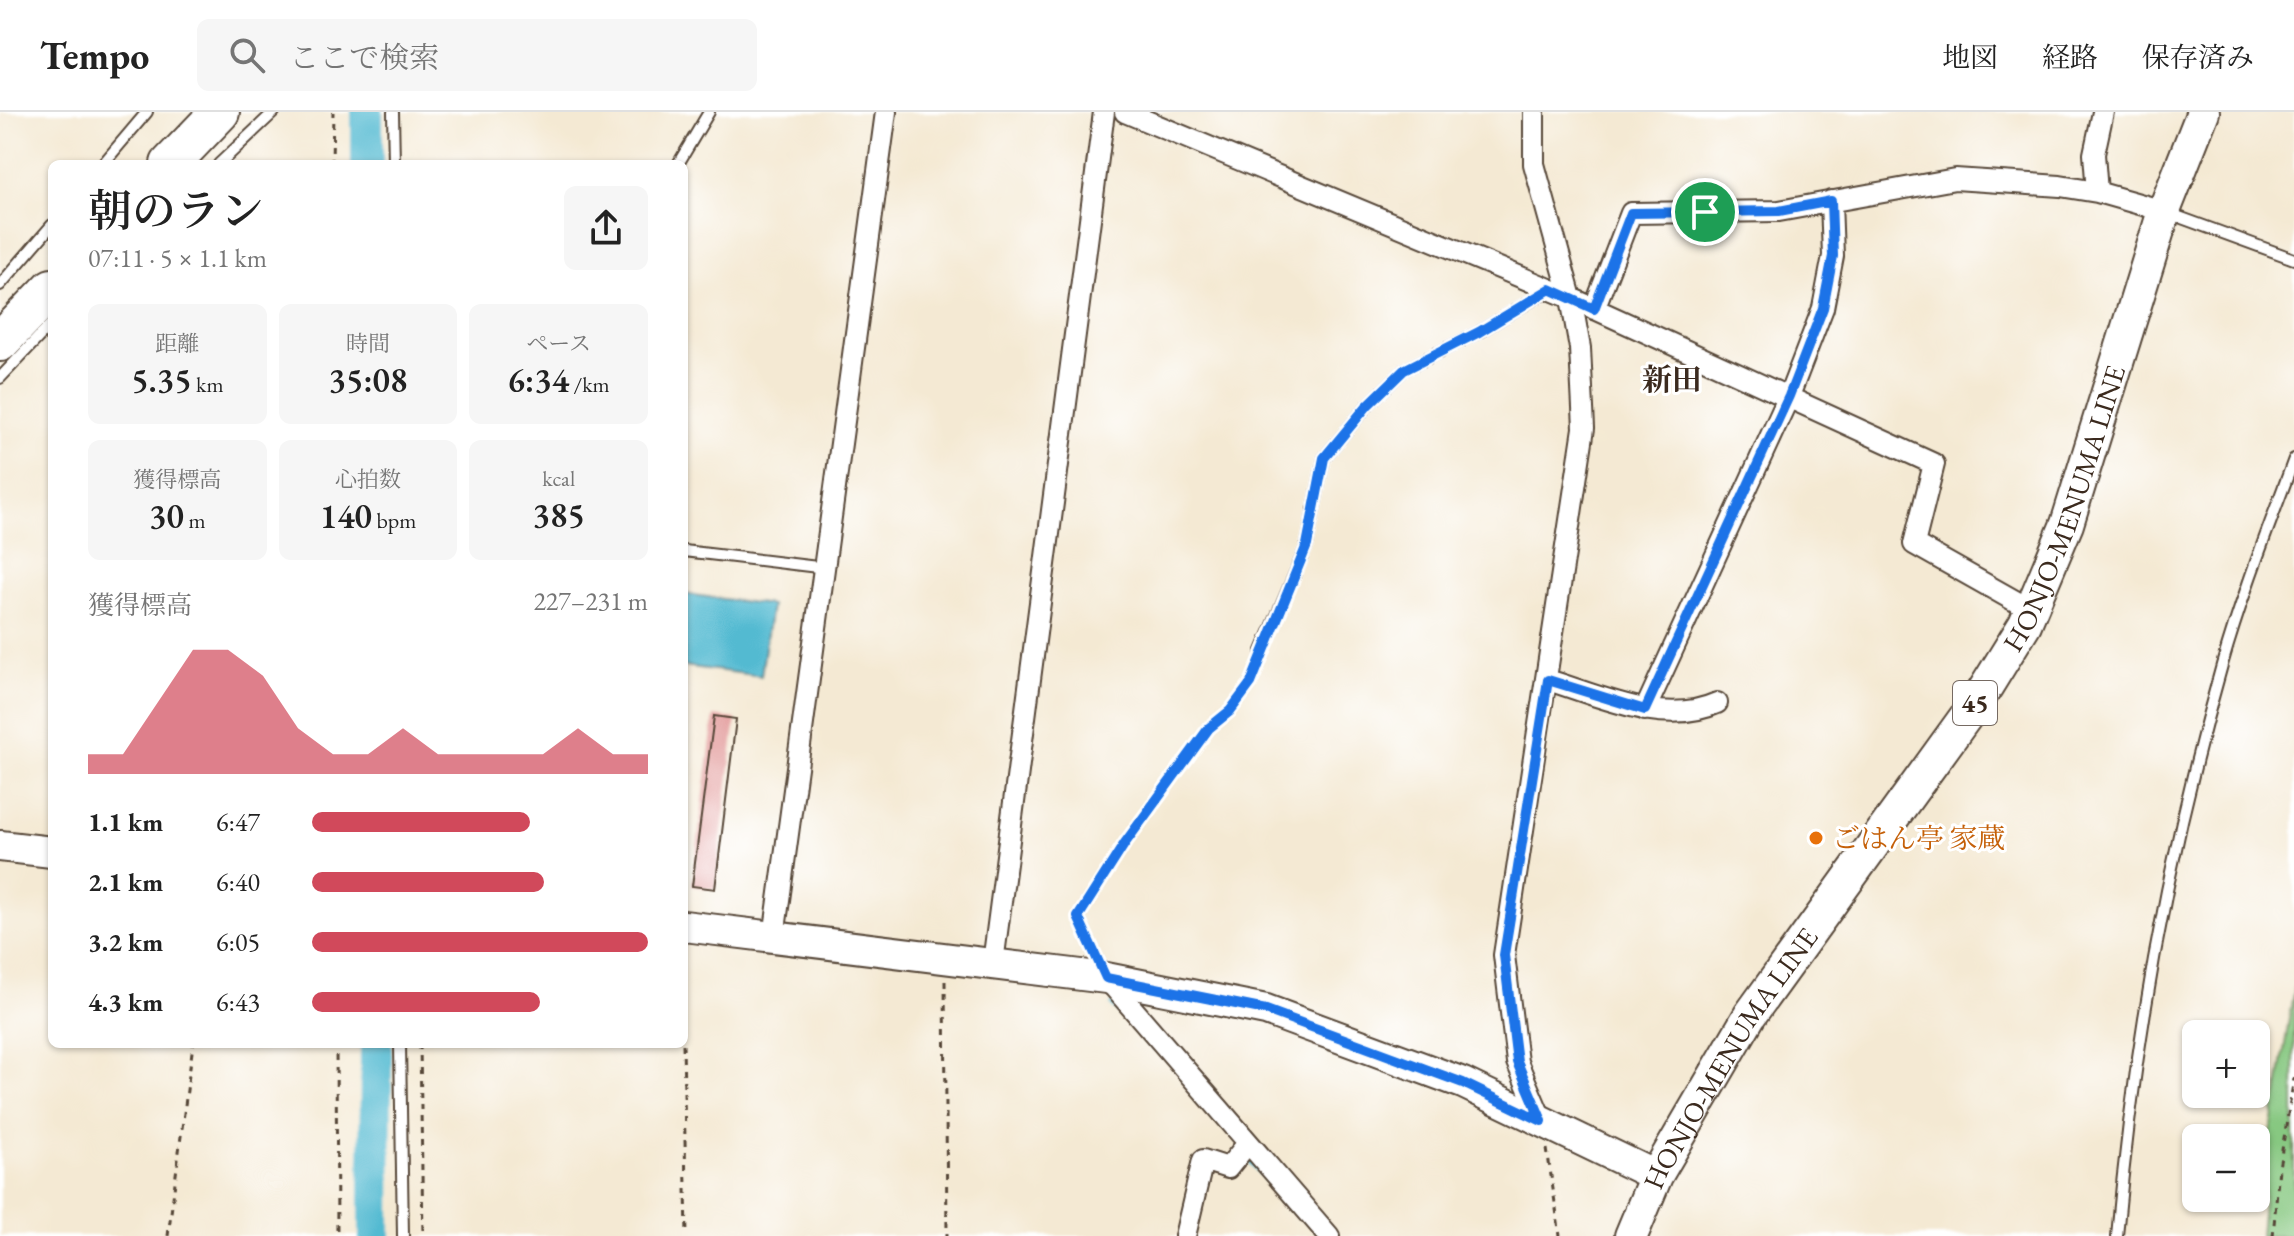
<!DOCTYPE html>
<html lang="ja">
<head>
<meta charset="utf-8">
<style>
  body { margin:0; font-family:"EB Garamond","Noto Serif JP",serif; background:#f6f6f6; color:#222; height:100vh; display:flex; flex-direction:column; font-size:30px; white-space:nowrap }
  * { box-sizing:border-box; margin:0 }
  p { font-size:26px; color:#767676 }
  .icon { flex:none; width:44px; height:44px; fill:none; stroke:currentColor; stroke-width:2; stroke-linecap:round; stroke-linejoin:round }
  .map { position:relative; flex:1; overflow:hidden }
  .drawer { position:absolute; left:48px; top:48px; width:640px; height:888px; display:flex; flex-direction:column; background:#fff; border-radius:12px; box-shadow:0 2px 6px #0004 }
  .drawer>* { flex:none }
  .buttons { position:absolute; left:2182px; top:908px; display:grid; gap:16px }
  .buttons a { display:grid; place-items:center; width:88px; height:88px; border-radius:12px; background:#fff; box-shadow:0 2px 6px #0004; font-size:40px }
  .pin { position:absolute; display:grid; place-items:center; width:68px; height:68px; color:#fff; margin:-34px; border:4px solid #fff; border-radius:50%; box-shadow:0 2px 8px #0007 }
  .round { display:grid; place-items:center; flex:none; width:84px; height:84px; border-radius:12px; background:#f6f6f6 }
  .head { display:flex; align-items:center; justify-content:space-between; height:136px; padding:0 40px }
  h1 { font-size:44px; font-weight:600; line-height:60px }
  .metrics { display:grid; grid-template-columns:repeat(3,1fr); gap:12px; height:136px; padding:8px 40px }
  .metrics div { display:grid; align-content:center; border-radius:12px; background:#f6f6f6; text-align:center }
  .metrics b { font-size:34px; font-weight:600 }
  .metrics small { font-size:22px; font-weight:400 }
  .metrics p { font-size:22px }
  .chart { height:224px; padding:16px 40px }
  .chart p { display:flex; justify-content:space-between }
  .chart svg { width:100%; height:144px; margin-top:8px; fill:#d1495b; opacity:.7 }
  ul { padding:0 40px; list-style:none; font-size:26px }
  li { display:grid; grid-template-columns:128px 96px 1fr; align-items:center; height:60px }
  li i { height:20px; border-radius:10px; background:#d1495b }
  header { display:flex; align-items:center; gap:48px; box-sizing:border-box; height:112px; padding:0 40px; background:#fff; border-bottom:2px solid #e0e0e0 }
  header strong { font-size:38px }
  nav { display:flex; gap:44px; margin-inline-start:auto; font-size:28px }
  .search { width:560px; height:72px; background:#f6f6f6; display:flex; align-items:center; gap:20px; box-sizing:border-box; padding:0 28px; border-radius:12px; color:#767676; font-size:30px }
  .map>svg:first-child { display:block }
</style>
</head>
<body>
<header>
<strong>Tempo</strong>
<div class="search"><svg class="icon" aria-label="search" viewBox="0 0 24 24"><circle cx="10" cy="10" r="6"/><path d="M15 15l6 6"/></svg>ここで検索</div>
<nav><a>地図</a><a>経路</a><a>保存済み</a></nav>
</header>
<div class="map">
<svg width="2294" height="1124" viewBox="0 0 2294 1124">
  <rect width="100%" height="100%" fill="#fff"/>
  <filter id="ink" filterUnits="userSpaceOnUse"><feTurbulence type="fractalNoise" baseFrequency=".0125" numOctaves="2"/><feDisplacementMap in="SourceGraphic" scale="16" xChannelSelector="R" yChannelSelector="G"/><feConvolveMatrix kernelMatrix="1 2 1 2 8 2 1 2 1" color-interpolation-filters="sRGB"/></filter>
  <filter id="wash" filterUnits="userSpaceOnUse"><feTurbulence type="fractalNoise" baseFrequency=".006" numOctaves="4" result="noise"/><feDisplacementMap in="SourceGraphic" scale="32" xChannelSelector="R" yChannelSelector="G"/><feGaussianBlur stdDeviation="1.8" result="paint"/><feColorMatrix in="noise" values="0 0 0 0 0 0 0 0 0 0 0 0 0 0 0 0 0 1.4 0 .05"/><feComposite in="paint" operator="in"/></filter>
  <g filter="url(#wash)">
    <rect width="100%" height="100%" fill="#f4e9d3"/>
    <path fill="#87c881" stroke="#617950" stroke-width="2" d="M2294 875V1124H2260L2266 1053Z"/>
    <path fill="#53bad1" stroke="#477278" stroke-width="2" d="M684 482 771 493 761 564 684 554Z"/>
    <g fill="none" stroke-linecap="round" stroke-linejoin="round">
      <path stroke="#53bad1" stroke-width="5" d="M1113 893 1154 936
        M1246 1044 1284 1087"/>
      <path stroke="#53bad1" stroke-width="32" d="M367 0V52
        M375 1124 376 932"/>
    </g>
    <g id="blocks">
      <path fill="#df8e8e" d="M714 604 736 607 715 777 692 774Z"/>
    </g>
  </g>
  <g filter="url(#ink)">
    <use href="#blocks" fill-opacity="0" stroke="#574739" stroke-width="2"/>
    <g fill="none" stroke-linecap="round" stroke-linejoin="round">
      <g stroke="#574739" stroke-width="14">
        <path id="lane" d="M393 0 394 52
          M103 52 147 0
          M219 52 274 0
          M678 52 709 0
          M2168 101 2294 147
          M0 173 52 113
          M0 266 52 211
          M684 439 826 456
          M1262 539 1307 433 1324 346 1367 294 1404 258 1479 220 1549 178
          M400 932 403 1124
          M2117 1124C2134 931 2169 739 2222 553 2242 483 2269 415 2294 347"/>
      </g>
      <g stroke="#574739" stroke-width="24">
        <path id="street" d="M1125 0 1571 186 1934 352 1914 432 2031 498
          M1534 0V52L1571 186 1580 236 1584 316 1504 843 1517 950 1542 1009
          M2097 80 2094 42 2103 0
          M1594 197 1631 101 1779 99 1955 67 2060 74 2097 80 2164 99
          M1548 568C1600 584 1664 615 1717 591
          M1645 598 1789 284 1823 196 1833 144 1831 89
          M774 825 886 0
          M993 851 1104 0
          M1107 867 1329 1124
          M1185 1124 1203 1048 1228 1056 1248 1031"/>
      </g>
      <g stroke="#574739" stroke-width="34">
        <path id="secondary" d="M0 734 52 740
          M684 814 1106 866 1266 898 1463 971 1656 1064"/>
      </g>
      <g stroke="#574739" stroke-width="36">
        <g id="primary">
          <path id="s1" d="M1631 1124 1656 1064 1750 903 1980 585 2025 512 2067 412 2164 99 2203 0"/>
        </g>
      </g>
      <g stroke="#574739" stroke-width="42">
        <path id="highway" d="M170 52 220 0
          M0 230 52 176"/>
      </g>
      <path stroke="#574739" stroke-width="3" stroke-dasharray="6 6" stroke-linecap="butt" d="M332 52 333 0
        M1094 840 1078 805 1125 731 1209 616 1230 599 1251 571 1258 550
        M945 869 947 1124
        M336 932 337 1124
        M420 932 423 1124
        M683 932 687 1124
        M1547 1037 1560 1124
        M168 1124 193 932
        M2273 1124 2279 1056 2294 966"/>
      <use href="#lane" stroke="#fff" stroke-width="10"/>
      <use href="#street" stroke="#fff" stroke-width="20"/>
      <use href="#secondary" stroke="#fff" stroke-width="30"/>
      <use href="#primary" stroke="#fff" stroke-width="32"/>
      <use href="#highway" stroke="#fff" stroke-width="38"/>
    </g>
  </g>
  <g fill="none" stroke-linecap="round" stroke-linejoin="round" filter="url(#ink)">
    <g stroke="#fff" stroke-width="16">
      <path id="route" d="M1831 89 1833 144 1823 196 1789 284 1645 598 1548 568 1504 843 1517 950 1542 1009 1463 971 1266 898 1106 866 1078 805 1125 731 1209 616 1230 599 1251 571 1307 433 1324 346 1367 294 1404 258 1479 220 1550 177 1594 197 1631 101 1779 99Z"/>
    </g>
    <use href="#route" stroke="#1a73e8" stroke-width="10"/>
  </g>
  <circle fill="#e8710a" stroke="#fff" stroke-width="3" cx="1816" cy="726" r="8"/>
  <g text-anchor="middle" stroke-width="6" stroke-linejoin="round" paint-order="stroke">
    <rect fill="#fff" stroke="#766a62" stroke-width="2" x="1953" y="569" width="44" height="44" rx="6"/>
    <g font-size="26" font-weight="bold" fill="#3b2a1e">
      <text x="1975" y="600">45</text>
    </g>
    <g font-size="28" fill="#3b2a1e" stroke="#fff">
      <text dy="10" stroke="none"><textPath href="#s1" startOffset="852">HONJO-MENUMA LINE</textPath></text>
      <text dy="10" stroke="none"><textPath href="#s1" startOffset="204">HONJO-MENUMA LINE</textPath></text>
    </g>
    <g font-size="28" fill="#c56008" stroke="#fff" text-anchor="start">
      <text x="1832" y="736">ごはん亭 家蔵</text>
    </g>
    <g font-size="30" font-weight="bold" fill="#3b2a1e" stroke="#fff">
      <text x="1672" y="278">新田</text>
    </g>
  </g>
</svg>
<div class="buttons">
<a>+</a>
<a>−</a>
</div>
<div class="pin" style="left:1705px;top:100px;background:#1e9e55"><svg class="icon" aria-label="arrive" viewBox="0 0 24 24"><path d="M6 21V4h12l-3 4 3 4H6"/></svg></div>
<section class="drawer">
<div class="head"><div><h1>朝のラン</h1><p>07:11 · 5 × 1.1 km</p></div><a class="round"><svg class="icon" aria-label="share" viewBox="0 0 24 24"><path d="M12 15V3M7 8l5-5 5 5M5 13v7h14v-7"/></svg></a></div>
<div class="metrics">
<div><p>距離</p><b>5.35<small> km</small></b></div>
<div><p>時間</p><b>35:08</b></div>
<div><p>ペース</p><b>6:34<small> /km</small></b></div>
</div>
<div class="metrics">
<div><p>獲得標高</p><b>30<small> m</small></b></div>
<div><p>心拍数</p><b>140<small> bpm</small></b></div>
<div><p>kcal</p><b>385</b></div>
</div>
<div class="chart"><p><span>獲得標高</span>227–231 m</p>
<svg viewBox="0 0 160 44" preserveAspectRatio="none"><path d="M0 44V38L10 38L20 22L30 6L40 6L50 14L60 30L70 38L80 38L90 30L100 38L110 38L120 38L130 38L140 30L150 38L160 38V44z"/></svg>
</div>
<ul>
<li><b>1.1 km</b>6:47<i style="width:65%"></i></li>
<li><b>2.1 km</b>6:40<i style="width:69%"></i></li>
<li><b>3.2 km</b>6:05<i style="width:100%"></i></li>
<li><b>4.3 km</b>6:43<i style="width:68%"></i></li>
</ul>
</section>
</div>
</body>
</html>
